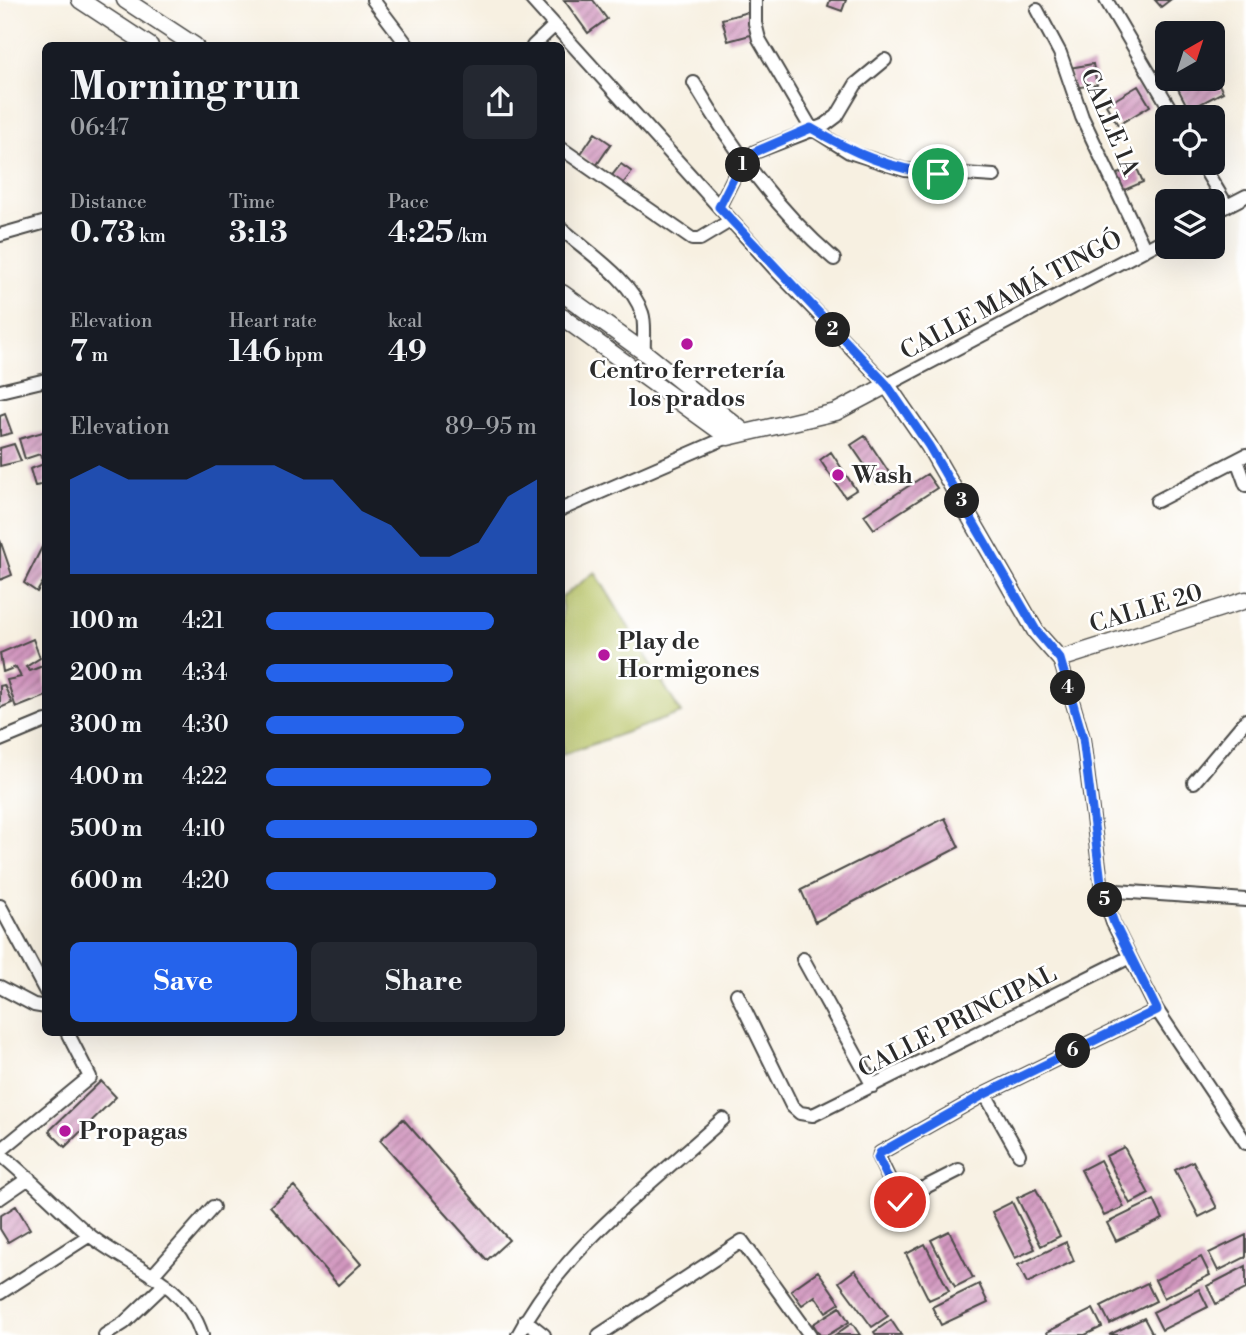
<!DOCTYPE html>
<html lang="en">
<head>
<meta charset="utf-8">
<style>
  body { margin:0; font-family:"Libre Bodoni",serif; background:#242831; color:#f1f3f6; height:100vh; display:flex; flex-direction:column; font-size:26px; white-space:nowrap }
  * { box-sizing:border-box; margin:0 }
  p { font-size:23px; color:#9ea1a6 }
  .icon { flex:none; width:38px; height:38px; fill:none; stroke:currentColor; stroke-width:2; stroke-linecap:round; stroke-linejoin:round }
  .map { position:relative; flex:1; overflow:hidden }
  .side { position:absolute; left:42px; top:42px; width:523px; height:994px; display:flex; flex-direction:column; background:#171b24; border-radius:10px; box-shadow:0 7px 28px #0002 }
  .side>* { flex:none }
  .needle { width:46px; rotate:39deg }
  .buttons { position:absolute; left:1155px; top:21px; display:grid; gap:14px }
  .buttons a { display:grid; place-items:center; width:70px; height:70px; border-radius:10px; background:#171b24; box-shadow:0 7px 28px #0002; font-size:35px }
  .pin { position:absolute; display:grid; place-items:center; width:60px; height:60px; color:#fff; margin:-30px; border:4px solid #fff; border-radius:50%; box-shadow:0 2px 7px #0007 }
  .km { position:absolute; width:35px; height:35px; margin:-18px; border-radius:50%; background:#222; color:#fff; font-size:19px; line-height:35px; text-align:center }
  .round { display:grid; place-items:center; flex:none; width:74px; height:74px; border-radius:10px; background:#242831 }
  .summary { display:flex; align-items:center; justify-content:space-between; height:119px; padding:0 28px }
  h1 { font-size:38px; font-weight:700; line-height:52px }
  .stats { display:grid; grid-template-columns:repeat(3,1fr); gap:10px; height:119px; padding:7px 28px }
  .stats div { display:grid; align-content:center }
  .stats b { font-size:30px; font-weight:700 }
  .stats small { font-size:19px; font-weight:400 }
  .stats p { font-size:19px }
  .chart { height:196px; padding:14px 28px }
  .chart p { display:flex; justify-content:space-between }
  .chart svg { width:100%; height:126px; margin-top:7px; fill:#2563eb; opacity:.7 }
  .button { display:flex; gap:14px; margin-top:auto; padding:14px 28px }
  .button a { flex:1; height:80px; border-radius:10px; background:#2563eb; color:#fff; font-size:28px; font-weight:700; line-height:80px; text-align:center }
  .button a+a { background:#242831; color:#f1f3f6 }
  ul { padding:0 28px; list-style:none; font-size:23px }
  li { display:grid; grid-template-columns:112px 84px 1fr; align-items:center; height:52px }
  li i { height:18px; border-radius:9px; background:#2563eb }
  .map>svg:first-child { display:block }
</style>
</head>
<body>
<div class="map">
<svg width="1246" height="1335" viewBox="0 0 1246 1335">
  <defs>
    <pattern id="building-hatch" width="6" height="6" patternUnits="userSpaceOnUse" patternTransform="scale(1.75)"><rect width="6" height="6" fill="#d297bf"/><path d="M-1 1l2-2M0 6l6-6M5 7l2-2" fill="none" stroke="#ab7b9b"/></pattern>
  </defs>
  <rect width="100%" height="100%" fill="#fff"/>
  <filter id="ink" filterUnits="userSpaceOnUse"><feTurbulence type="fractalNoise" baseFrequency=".0143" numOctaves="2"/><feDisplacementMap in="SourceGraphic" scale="14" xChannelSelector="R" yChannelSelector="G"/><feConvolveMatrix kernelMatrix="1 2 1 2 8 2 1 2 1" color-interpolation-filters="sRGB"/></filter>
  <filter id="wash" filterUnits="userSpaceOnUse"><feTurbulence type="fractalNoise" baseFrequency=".00686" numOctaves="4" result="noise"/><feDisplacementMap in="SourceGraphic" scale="28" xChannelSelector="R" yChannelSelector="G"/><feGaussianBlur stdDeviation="1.57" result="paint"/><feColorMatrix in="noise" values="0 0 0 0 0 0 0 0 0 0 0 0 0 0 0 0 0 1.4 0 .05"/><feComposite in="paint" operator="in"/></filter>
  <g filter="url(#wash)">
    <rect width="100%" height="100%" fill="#f7f0e1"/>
    <path fill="#b7c365" stroke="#717748" stroke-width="2" d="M595 572 681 713 562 755V597Z"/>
    <g id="blocks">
      <path fill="url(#building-hatch)" d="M564 0H593L607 19 588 33Z
        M830 0H846L842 11 828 6Z
        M1155 0H1170L1161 7Z
        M748 12 754 34 728 41 722 19Z
        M1093 64 1097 85 1072 88 1069 68Z
        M1213 73 1223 92 1189 110 1175 83 1182 79H1213Z
        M1138 86 1150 106 1118 125 1106 105Z
        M595 133 611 144 596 166 580 155Z
        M621 164 632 172 621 186 610 178Z
        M1136 166 1143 182 1122 191 1115 175Z
        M5 414 12 433 0 436V416Z
        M46 431V484L35 486 30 469 44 464 40 454 25 459 19 439Z
        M865 436 890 474 877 483 851 445Z
        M14 444 21 461 0 466V448Z
        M831 452 856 490 845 497 820 460Z
        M927 474 937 488 874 529 864 515Z
        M0 540 12 575 0 580Z
        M43 545 46 547V577L37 592 24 583Z
        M33 639 40 658 26 667 30 671 45 665 46 696 16 708 7 680 21 677 16 667 3 672 0 653Z
        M4 685 12 703 0 708V686Z
        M945 818 959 847 815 922 801 890Z
        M101 1081 116 1097 65 1147 49 1131Z
        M403 1119 509 1240 487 1260 380 1140Z
        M1124 1147 1149 1194 1130 1204 1106 1156Z
        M1100 1160 1124 1207 1104 1216 1081 1170Z
        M1193 1161 1217 1208 1199 1217 1175 1170Z
        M294 1186 361 1264 338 1285 270 1206Z
        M1036 1189 1060 1236 1041 1246 1017 1198Z
        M1154 1200 1163 1219 1116 1241 1107 1223Z
        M1012 1202 1035 1249 1015 1258 992 1212Z
        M16 1206 30 1229 8 1242 0 1229V1216Z
        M949 1231 973 1278 955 1287 931 1240Z
        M1246 1235V1257L1218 1271 1209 1253Z
        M1066 1242 1074 1261 1027 1283 1018 1265Z
        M925 1244 949 1291 929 1300 906 1254Z
        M1201 1257 1210 1275 1164 1298 1155 1280Z
        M1246 1266V1289L1216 1304 1207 1286Z
        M855 1270 888 1316 872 1327 839 1282Z
        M818 1271 840 1303 826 1312 815 1296 802 1305 791 1290Z
        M1147 1283 1156 1301 1110 1324 1101 1306Z
        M979 1284 988 1303 941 1325 932 1307Z
        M1199 1289 1208 1307 1162 1330 1153 1312Z
        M840 1307 849 1322 828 1335H820L813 1324Z
        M1093 1309 1102 1327 1085 1335H1048L1047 1332Z
        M1144 1318 1153 1335H1109Z
        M891 1320 901 1335H876L874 1332Z
        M852 1323 860 1335H835Z"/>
    </g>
  </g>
  <g filter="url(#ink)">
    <use href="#blocks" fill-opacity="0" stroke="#4a4946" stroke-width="2"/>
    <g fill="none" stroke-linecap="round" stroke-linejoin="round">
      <g stroke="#4a4946" stroke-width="16">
        <path id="minor" d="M373 0 408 46
          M532 0 774 268 887 385 1167 238
          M755 0V23L759 39 811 128 849 152 905 170 994 176
          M1106 0 1175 117
          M1037 10 1060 53 1082 117 1145 250
          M533 46 554 26
          M694 83C733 149 776 209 834 259
          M562 149 692 239H700L730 221
          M1201 163 1227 206
          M719 207 738 169 755 152 825 125 837 116 856 84 885 60
          M1213 213 1246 196
          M562 229C586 251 632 280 642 313 646 324 643 340 644 352
          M0 235 46 222
          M0 391 46 380
          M1237 460 1246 485
          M1157 501 1246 455
          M562 509 728 437
          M1060 659 1083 738 1102 890 1113 923 1157 1010 1246 1143
          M0 740 46 721
          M1194 782 1246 720
          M1102 890 1246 900
          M0 906 46 992
          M803 959 873 1086
          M0 987 34 1005 46 1007
          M737 994 792 1106 800 1113 813 1115 1130 957
          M985 1094 1019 1154
          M0 1151 90 1077 67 1032
          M0 1154C31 1179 58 1208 88 1234 130 1268 184 1279 202 1335
          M0 1198 29 1178
          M900 1202 879 1158 880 1153 985 1094 1157 1010
          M882 1209 959 1170
          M152 1276 213 1207
          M0 1293 90 1235
          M525 1320 544 1335
          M105 1335 124 1323 165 1284
          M518 1335C565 1246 649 1186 723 1119
          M599 1335 742 1241 810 1335"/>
      </g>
      <g stroke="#4a4946" stroke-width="19">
        <path id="tertiary" d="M80 0 150 46
          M125 0 195 46
          M562 293 644 352 744 432
          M562 317 728 437 836 412 887 385 929 446 1036 632 1060 659 1246 600"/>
      </g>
      <use href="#minor" stroke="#fff" stroke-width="12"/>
      <use href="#tertiary" stroke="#fff" stroke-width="16"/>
    </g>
  </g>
  <g fill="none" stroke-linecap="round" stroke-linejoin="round" filter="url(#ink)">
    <g stroke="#fff" stroke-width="14">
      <path id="route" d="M900 1202 878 1158 880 1153 985 1094 1157 1010 1114 923 1102 890 1083 738 1060 659 1037 632 929 446 887 385 719 207 738 169 755 152 811 128C853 153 889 169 938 174"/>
    </g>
    <use href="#route" stroke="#2563eb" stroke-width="9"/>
  </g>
  <g fill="#b5179e" stroke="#fff" stroke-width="2.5">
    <circle cx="687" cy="344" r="7"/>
    <circle cx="838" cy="475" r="7"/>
    <circle cx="604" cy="655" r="7"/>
    <circle cx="65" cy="1131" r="7"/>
  </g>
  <g text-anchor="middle" stroke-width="5" stroke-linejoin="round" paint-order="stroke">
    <g font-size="24" fill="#2b2b2b" stroke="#fff">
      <text transform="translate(1110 122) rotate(67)" y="8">CALLE 1A</text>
      <text transform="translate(1011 295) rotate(-28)" y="8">CALLE MAMÁ TINGÓ</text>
      <text transform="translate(1146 608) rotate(-17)" y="8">CALLE 20</text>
      <text transform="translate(957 1021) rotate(-27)" y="8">CALLE PRINCIPAL</text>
    </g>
    <g font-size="24" font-weight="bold" fill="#2b2b2b" stroke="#fff" text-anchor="start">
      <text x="687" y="378" text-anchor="middle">Centro ferretería<tspan x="687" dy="28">los prados</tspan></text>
      <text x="852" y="483">Wash</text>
      <text x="618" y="649">Play de<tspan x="618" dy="28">Hormigones</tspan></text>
      <text x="79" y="1139">Propagas</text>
    </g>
  </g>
</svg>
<div class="buttons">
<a><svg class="needle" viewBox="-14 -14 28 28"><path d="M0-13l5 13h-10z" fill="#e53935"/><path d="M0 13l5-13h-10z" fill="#9ea1a6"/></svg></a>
<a><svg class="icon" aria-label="locate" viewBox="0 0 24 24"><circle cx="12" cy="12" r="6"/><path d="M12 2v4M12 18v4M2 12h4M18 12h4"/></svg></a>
<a><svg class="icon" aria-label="layers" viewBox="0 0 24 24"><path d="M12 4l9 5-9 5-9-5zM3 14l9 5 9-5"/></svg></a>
</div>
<div class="pin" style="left:938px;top:174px;background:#1e9e55"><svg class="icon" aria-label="arrive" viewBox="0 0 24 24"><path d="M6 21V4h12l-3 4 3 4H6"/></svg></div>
<div class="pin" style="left:900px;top:1202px;background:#d93025"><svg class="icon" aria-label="check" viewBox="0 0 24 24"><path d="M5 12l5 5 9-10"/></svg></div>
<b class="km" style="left:743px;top:165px">1</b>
<b class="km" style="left:833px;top:330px">2</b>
<b class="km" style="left:962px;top:501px">3</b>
<b class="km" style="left:1068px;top:688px">4</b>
<b class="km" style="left:1105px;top:900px">5</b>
<b class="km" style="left:1073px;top:1051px">6</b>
<section class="side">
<div class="summary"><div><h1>Morning run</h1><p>06:47</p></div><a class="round"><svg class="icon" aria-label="share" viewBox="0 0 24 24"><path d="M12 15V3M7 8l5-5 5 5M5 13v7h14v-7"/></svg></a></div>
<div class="stats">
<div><p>Distance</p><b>0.73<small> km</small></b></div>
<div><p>Time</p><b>3:13</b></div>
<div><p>Pace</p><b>4:25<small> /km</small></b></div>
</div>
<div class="stats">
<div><p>Elevation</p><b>7<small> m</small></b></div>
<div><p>Heart rate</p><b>146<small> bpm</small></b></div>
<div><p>kcal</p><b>49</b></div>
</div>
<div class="chart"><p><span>Elevation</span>89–95 m</p>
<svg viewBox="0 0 160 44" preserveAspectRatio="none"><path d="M0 44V11L10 6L20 11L30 11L40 11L50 6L60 6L70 6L80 11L90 11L100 22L110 27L120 38L130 38L140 33L150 17L160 11V44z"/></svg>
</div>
<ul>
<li><b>100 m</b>4:21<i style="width:84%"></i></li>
<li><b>200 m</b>4:34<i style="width:69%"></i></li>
<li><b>300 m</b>4:30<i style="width:73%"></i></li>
<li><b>400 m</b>4:22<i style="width:83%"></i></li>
<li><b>500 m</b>4:10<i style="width:100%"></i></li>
<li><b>600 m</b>4:20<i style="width:85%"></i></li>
</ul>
<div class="button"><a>Save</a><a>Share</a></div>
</section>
</div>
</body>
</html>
